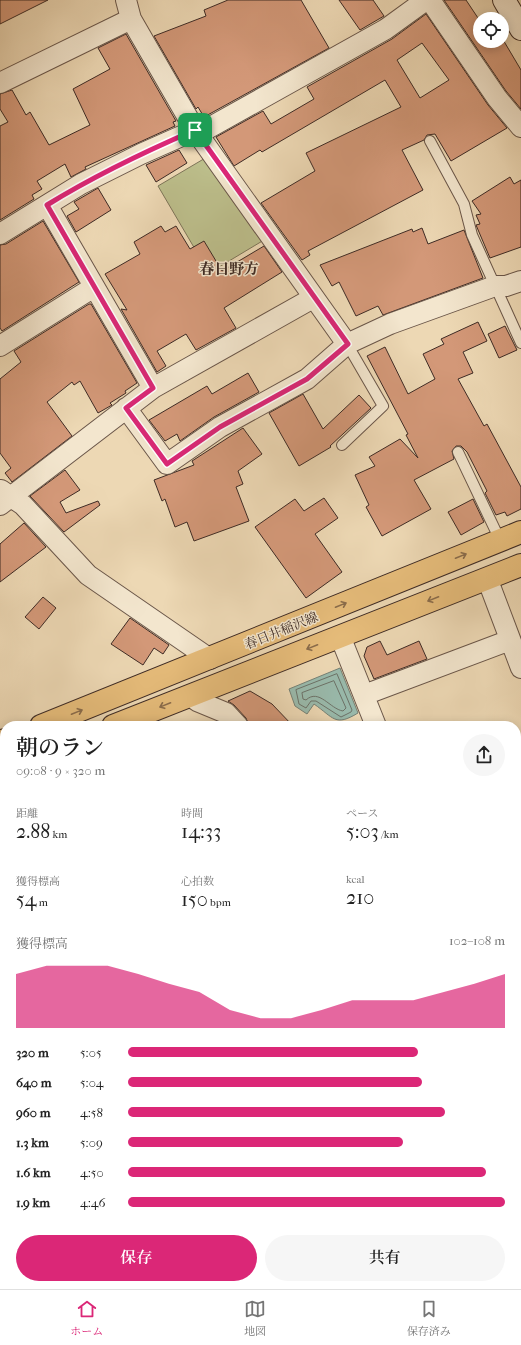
<!DOCTYPE html>
<html lang="ja">
<head>
<meta charset="utf-8">
<style>
  body { margin:0; font-family:"IM FELL French Canon","Noto Serif JP",serif; background:#f6f6f6; color:#222; height:100vh; display:flex; flex-direction:column; font-size:15px; white-space:nowrap }
  * { box-sizing:border-box; margin:0 }
  p { font-size:13px; color:#767676 }
  .icon { flex:none; width:22px; height:22px; fill:none; stroke:currentColor; stroke-width:2; stroke-linecap:round; stroke-linejoin:round }
  .map { position:relative; flex:1; overflow:hidden }
  .drawer { position:absolute; left:0px; top:721px; width:521px; height:568px; display:flex; flex-direction:column; background:#fff; border-radius:16px 16px 0 0; box-shadow:0 2px 10px #0003 }
  .drawer>* { flex:none }
  .fabs { position:absolute; left:473px; top:12px; display:grid; gap:8px }
  .fabs a { display:grid; place-items:center; width:36px; height:36px; border-radius:50%; background:#fff; box-shadow:0 2px 10px #0003; font-size:20px }
  .pin { position:absolute; display:grid; place-items:center; width:34px; height:34px; color:#fff; margin:-17px; border-radius:8px; box-shadow:0 2px 6px #0006 }
  .round { display:grid; place-items:center; flex:none; width:42px; height:42px; border-radius:21px; background:#f6f6f6 }
  .headline { display:flex; align-items:center; justify-content:space-between; height:68px; padding:0 16px }
  h1 { font-size:22px; font-weight:600; line-height:30px }
  .stats { display:grid; grid-template-columns:repeat(3,1fr); gap:6px; height:68px; padding:4px 16px }
  .stats div { display:grid; align-content:center }
  .stats b { font-size:20px; font-weight:600 }
  .stats small { font-size:11px; font-weight:400 }
  .stats p { font-size:11px }
  .chart { height:112px; padding:8px 16px }
  .chart p { display:flex; justify-content:space-between }
  .chart svg { width:100%; height:72px; margin-top:4px; fill:#db2777; opacity:.7 }
  .action { display:flex; gap:8px; margin-top:auto; padding:8px 16px }
  .action a { flex:1; height:46px; border-radius:24px; background:#db2777; color:#fff; font-size:16px; font-weight:600; line-height:46px; text-align:center }
  .action a+a { background:#f6f6f6; color:#222 }
  ul { padding:0 16px; list-style:none; font-size:13px }
  li { display:grid; grid-template-columns:64px 48px 1fr; align-items:center; height:30px }
  li i { height:10px; border-radius:5px; background:#db2777 }
  .dock { display:flex; justify-content:space-around; align-items:center; height:56px; border-top:1px solid #e0e0e0; background:#fff; font-size:11px; color:#767676 }
  .dock a { display:grid; justify-items:center; gap:2px }
  .dock .on { color:#db2777 }
  .map>svg:first-child { display:block }
</style>
</head>
<body>
<div class="map">
<svg width="521" height="1289" viewBox="0 0 521 1289">
  <rect width="100%" height="100%" fill="#edd8b4"/>
  <filter id="stains"><feTurbulence type="fractalNoise" baseFrequency=".005" numOctaves="4"/><feColorMatrix values="0 0 0 0 .2 0 0 0 0 .09 0 0 0 0 .02 0 0 0 .5 -.17"/></filter>
  <radialGradient id="worn" r=".72"><stop offset=".6" stop-color="#630" stop-opacity="0"/><stop offset="1" stop-color="#630" stop-opacity=".3"/></radialGradient>
  <path fill="#bcbe8b" stroke="#7d7458" d="M207 157 264 240 209 273 158 186Z"/>
  <path fill="#99baac" stroke="#758176" d="M340 668 358 713C335 727 334 718 314 704L307 714 295 706 289 689Z"/>
  <g fill="none" stroke-linecap="round" stroke-linejoin="round">
    <path stroke="#6c7268" stroke-width="1" d="M337 674 352 710 351 712 341 717 316 701H311L306 708 299 704 296 690Z
      M334 681 346 708 343 711C330 709 319 688 306 700L303 699 302 693Z"/>
  </g>
  <path fill="#d39878" stroke="#3e2b25" fill-rule="evenodd" d="M0 0H48L0 24Z
    M228 0H301L329 48 204 117 198 107 196 109 154 36 206 16 204 10Z
    M339 0H373L384 16 360 30Z
    M444 0H466L480 21V41H502V38L521 70V109L506 91Z
    M426 14 488 105 507 128 451 161 435 134 427 135 424 140 402 150 423 190 308 251 310 255 302 260 261 203 315 171 306 153 401 107 385 80 262 152 260 150 234 166 216 137 263 111 271 124 314 99 307 87 392 39ZM422 43 449 80 420 98 397 60Z
    M126 34 176 121 173 122 175 126 85 167 86 169 71 177 65 164 37 181 42 189 32 195 34 199 0 220V126L8 122 0 109V94L12 90 26 115 30 112 49 145 90 125 73 89 110 69 98 48Z
    M179 150 187 163 156 182 146 165Z
    M510 177 514 184 521 180V247L490 258 476 225 480 224 476 215 481 214 472 201Z
    M98 188 111 210 76 232 67 216 79 209 74 202Z
    M43 221 79 282 2 331 0 328V245L6 244Z
    M161 226 165 232 176 226 190 249 204 241 222 271 264 246 282 272 224 308 236 328 196 350 186 334 157 351 166 366 157 372 121 309 127 310 105 274 140 254 134 242Z
    M422 228 428 244 464 230 483 278 383 315 378 306 356 316 339 282 332 286 320 265 412 229 413 232Z
    M89 304H91L137 383 125 391 126 393 110 403 112 405 98 413 80 381 74 385 72 382 47 402 72 436 12 482 5 473 11 468 0 453V379L21 362 14 351Z
    M478 322 487 341 463 352 473 373 458 379 484 426 487 424 521 487V509L507 516 505 512 496 515 485 493 487 491 467 452 461 446H456L452 451 454 459 414 480 431 509 382 536 366 507 369 505 355 475 375 466 369 457 400 439 418 458 406 435 408 434 367 356 385 347 408 394 435 379 423 354 444 344 441 339Z
    M505 326 517 350 499 358 488 334Z
    M248 373 259 392 214 417 180 441 177 434 165 441 149 420 207 386 212 394Z
    M303 394 323 429 359 395 371 408 330 446 331 447 299 466 269 413Z
    M243 428 262 454 238 471 243 484 236 487 249 521 194 541 187 522 175 527 165 499 162 501 154 480 194 465 192 461Z
    M65 470 80 490 60 502 66 513 98 501 100 505 64 532 30 496Z
    M324 498 338 518 315 534 342 572 306 598 255 527 295 499 304 511Z
    M473 499 484 522 461 535 448 512Z
    M24 523 46 547 0 582V544Z
    M43 597 56 608 39 629 25 617Z
    M130 618 169 645 163 654 154 648 143 665 111 644Z
    M380 641 387 655 419 641 427 659 374 679 364 656 367 647Z
    M250 691 272 704 293 726H249L246 718 234 705 228 701Z"/>
  <g fill="none" stroke-linecap="round" stroke-linejoin="round">
    <g stroke="#6a5649" stroke-width="12">
      <path id="lane" d="M430 141 464 204 472 235 521 343
        M342 445 383 406 347 344
        M458 452 500 540"/>
    </g>
    <g stroke="#6a5649" stroke-width="22">
      <path id="street" d="M126 0 131 19 195 130 347 344
        M430 0 497 98 521 127
        M0 83 131 19
        M198 134 386 29 426 0
        M47 205 153 388
        M0 234 81 184 141 154 195 130
        M0 346 94 287
        M126 408 167 464 220 427 307 379 347 344 390 324 495 286H506L521 281
        M1 490 23 505 88 575 210 659
        M0 505 153 388 313 298
        M487 578 521 668
        M340 636 376 726
        M194 694 197 701 226 713 238 726
        M364 695 510 640
        M516 856 521 854
        M0 928 5 926
        M516 974 521 972
        M0 1077 5 1075
        M516 1092 521 1089
        M516 1227 521 1242
        M0 1230 5 1228
        M121 1284 124 1289
        M272 1284 273 1289"/>
    </g>
    <g stroke="#3e2b25" stroke-width="24">
      <path id="secondary" d="M504 0 521 29"/>
    </g>
    <g stroke="#3e2b25" stroke-width="24">
      <path id="primary" d="M41 726 521 532
        M113 726 521 565
        M0 742 5 740
        M0 771 5 769"/>
    </g>
    <use href="#lane" stroke="#f3e6ce" stroke-width="10"/>
    <use href="#street" stroke="#f3e6ce" stroke-width="20"/>
    <use href="#secondary" stroke="#f3e6ce" stroke-width="22"/>
    <use href="#primary" stroke="#e6bc7a" stroke-width="22"/>
  </g>
  <defs><path id="oneway-shaft" d="M-6 0H5M1.5-3L5.5 0L1.5 3" fill="none" stroke-width="1.6" stroke-linecap="round" stroke-linejoin="round"/></defs>
  <g stroke="#8a6c4b">
    <use href="#oneway-shaft" transform="translate(461 556) rotate(-22)"/>
    <use href="#oneway-shaft" transform="translate(433 599) rotate(158)"/>
    <use href="#oneway-shaft" transform="translate(341 605) rotate(-22)"/>
    <use href="#oneway-shaft" transform="translate(312 647) rotate(158)"/>
    <use href="#oneway-shaft" transform="translate(165 705) rotate(158)"/>
    <use href="#oneway-shaft" transform="translate(77 712) rotate(-22)"/>
  </g>
  <g fill="none" stroke-linecap="round" stroke-linejoin="round">
    <g stroke="#fff" stroke-width="8">
      <path id="route" d="M195 130 348 344 307 379 220 427 167 464 126 408 153 388 47 205C94 176 144 152 195 130Z"/>
    </g>
    <use href="#route" stroke="#db2777" stroke-width="5"/>
  </g>
  <g text-anchor="middle" stroke-width="3" stroke-linejoin="round" paint-order="stroke">
    <g font-size="13" fill="#3e2b25" stroke="#f3e6ce">
      <text transform="translate(281 630) rotate(-22)" y="5">春日井稲沢線</text>
    </g>
    <g font-size="15" font-weight="bold" fill="#3e2b25" stroke="#f3e6ce">
      <text x="229" y="274">春日野方</text>
    </g>
  </g>
  <rect width="100%" height="100%" filter="url(#stains)"/>
  <rect width="100%" height="100%" fill="url(#worn)"/>
</svg>
<div class="fabs">
<a><svg class="icon" aria-label="locate" viewBox="0 0 24 24"><circle cx="12" cy="12" r="6"/><path d="M12 2v4M12 18v4M2 12h4M18 12h4"/></svg></a>
</div>
<div class="pin" style="left:195px;top:130px;background:#1e9e55"><svg class="icon" aria-label="arrive" viewBox="0 0 24 24"><path d="M6 21V4h12l-3 4 3 4H6"/></svg></div>
<section class="drawer">
<div class="headline"><div><h1>朝のラン</h1><p>09:08 · 9 × 320 m</p></div><a class="round"><svg class="icon" aria-label="share" viewBox="0 0 24 24"><path d="M12 15V3M7 8l5-5 5 5M5 13v7h14v-7"/></svg></a></div>
<div class="stats">
<div><p>距離</p><b>2.88<small> km</small></b></div>
<div><p>時間</p><b>14:33</b></div>
<div><p>ペース</p><b>5:03<small> /km</small></b></div>
</div>
<div class="stats">
<div><p>獲得標高</p><b>54<small> m</small></b></div>
<div><p>心拍数</p><b>150<small> bpm</small></b></div>
<div><p>kcal</p><b>210</b></div>
</div>
<div class="chart"><p><span>獲得標高</span>102–108 m</p>
<svg viewBox="0 0 160 44" preserveAspectRatio="none"><path d="M0 44V11L10 6L20 6L30 6L40 11L50 17L60 22L70 33L80 38L90 38L100 33L110 27L120 27L130 27L140 22L150 17L160 11V44z"/></svg>
</div>
<ul>
<li><b>320 m</b>5:05<i style="width:77%"></i></li>
<li><b>640 m</b>5:04<i style="width:78%"></i></li>
<li><b>960 m</b>4:58<i style="width:84%"></i></li>
<li><b>1.3 km</b>5:09<i style="width:73%"></i></li>
<li><b>1.6 km</b>4:50<i style="width:95%"></i></li>
<li><b>1.9 km</b>4:46<i style="width:100%"></i></li>
</ul>
<div class="action"><a>保存</a><a>共有</a></div>
</section>
</div>
<nav class="dock">
<a class="on"><svg class="icon" aria-label="home" viewBox="0 0 24 24"><path d="M3 11l9-7 9 7M6 9v11h12V9"/></svg>ホーム</a>
<a><svg class="icon" aria-label="map" viewBox="0 0 24 24"><path d="M3 6l6-2 6 2 6-2v14l-6 2-6-2-6 2zM9 4v14M15 6v14"/></svg>地図</a>
<a><svg class="icon" aria-label="saved" viewBox="0 0 24 24"><path d="M7 4h10v16l-5-4-5 4z"/></svg>保存済み</a>
</nav>
</body>
</html>
